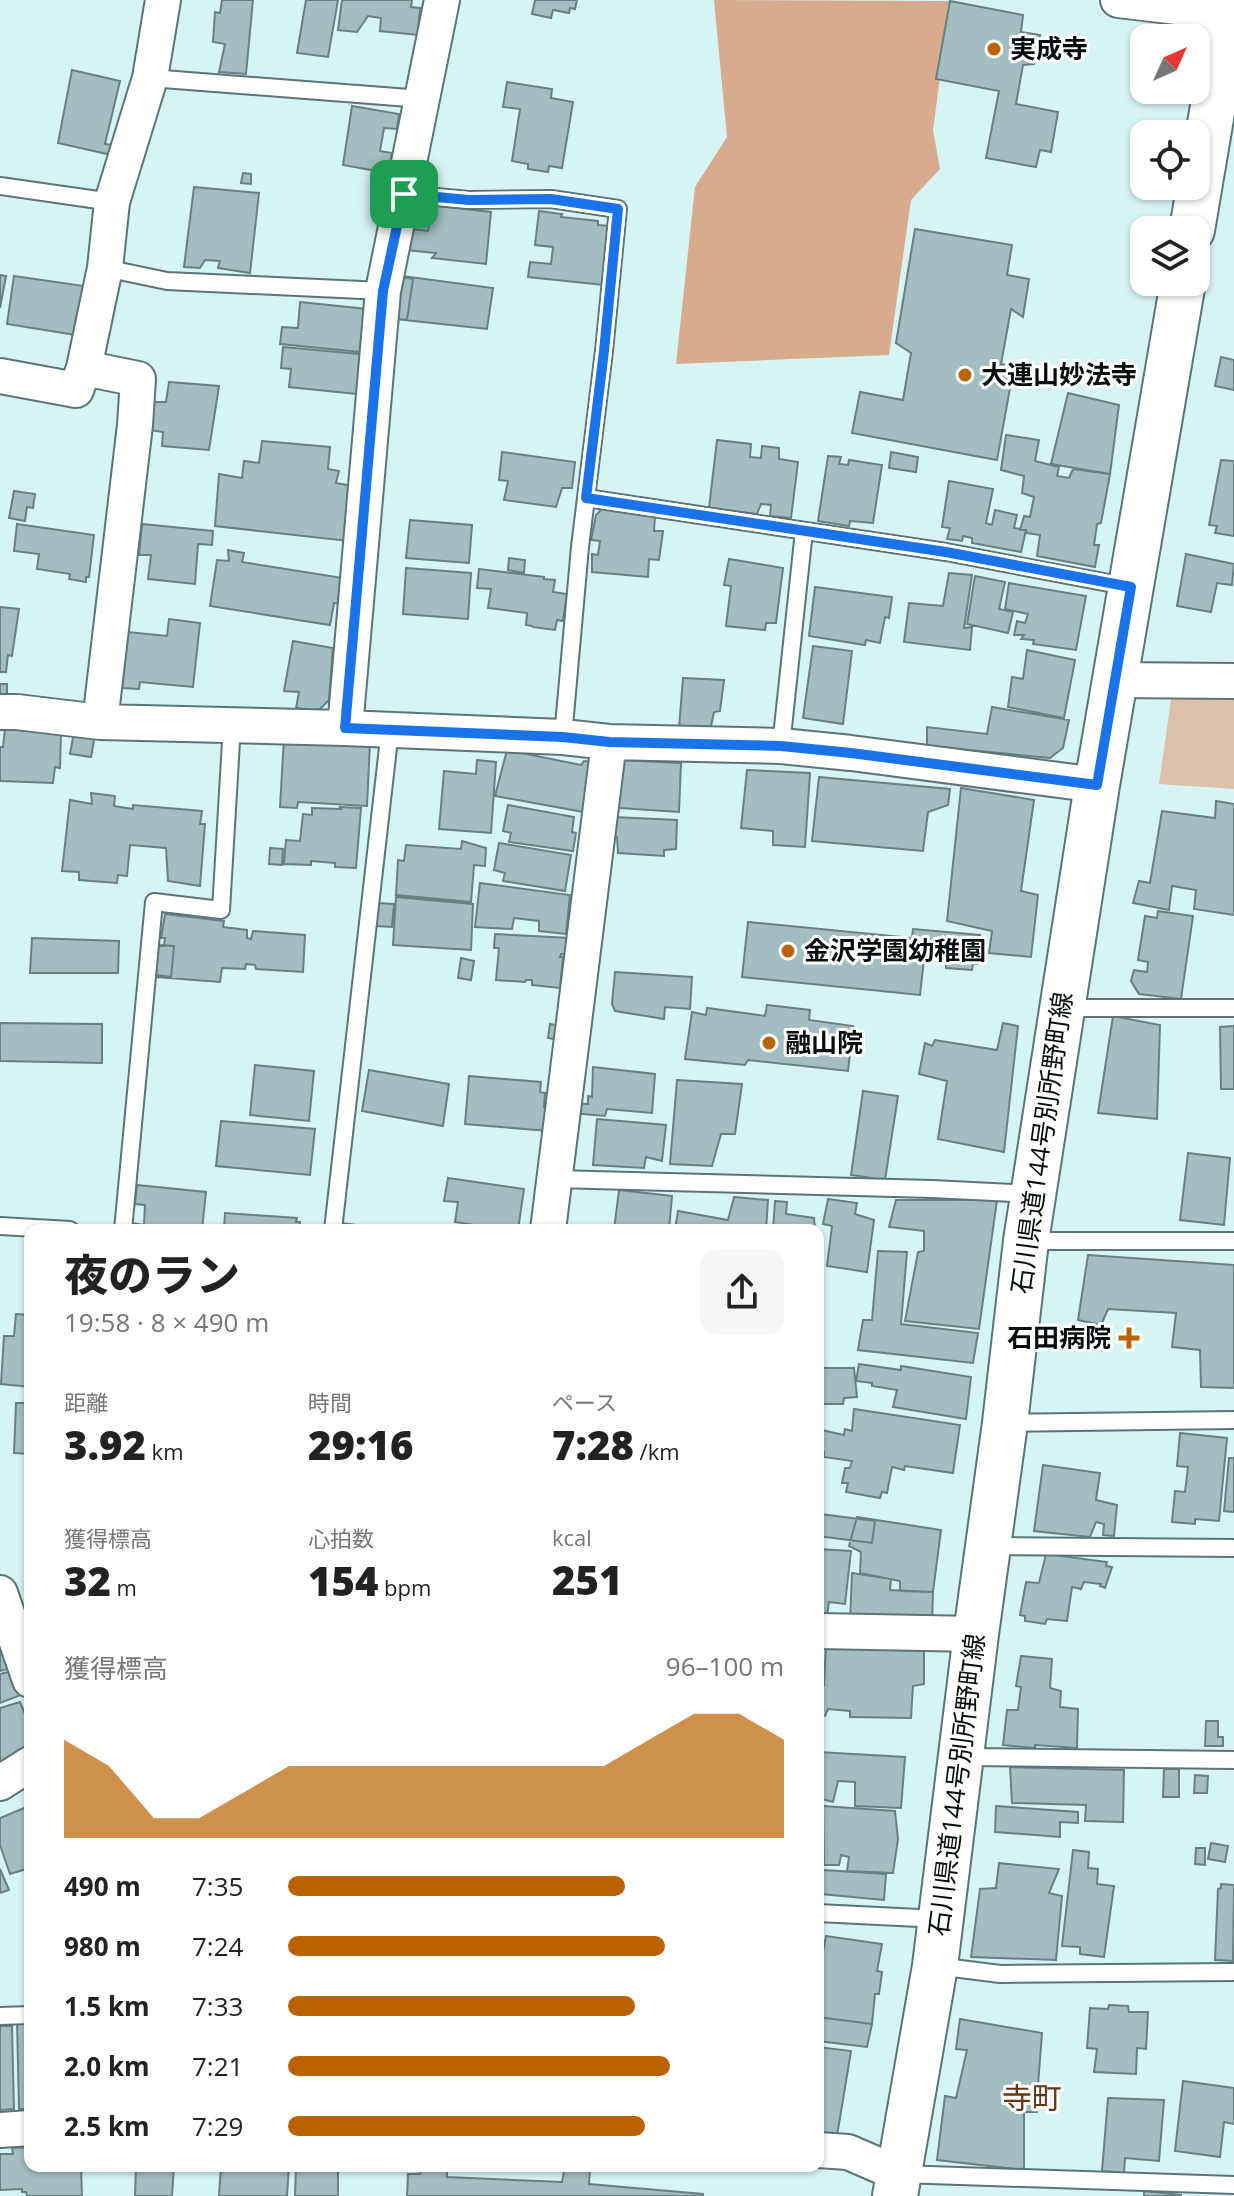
<!DOCTYPE html>
<html lang="ja">
<head>
<meta charset="utf-8">
<style>
  body { margin:0; font-family:"Open Sans","Noto Sans JP",sans-serif; background:#f6f6f6; color:#222; height:100vh; display:flex; flex-direction:column; font-size:30px; white-space:nowrap }
  * { box-sizing:border-box; margin:0 }
  p { font-size:26px; color:#767676 }
  .icon { flex:none; width:44px; height:44px; fill:none; stroke:currentColor; stroke-width:2; stroke-linecap:round; stroke-linejoin:round }
  .map { position:relative; flex:1; overflow:hidden }
  .sheet { position:absolute; left:24px; top:1224px; width:800px; height:948px; display:flex; flex-direction:column; background:#fff; border-radius:16px; box-shadow:0 2px 6px #0004 }
  .sheet>* { flex:none }
  .needle { width:52px; rotate:45deg }
  .buttons { position:absolute; left:1130px; top:24px; display:grid; gap:16px }
  .buttons a { display:grid; place-items:center; width:80px; height:80px; border-radius:16px; background:#fff; box-shadow:0 2px 6px #0004; font-size:40px }
  .pin { position:absolute; display:grid; place-items:center; width:68px; height:68px; color:#fff; margin:-34px; border-radius:16px; box-shadow:0 4px 12px #0006 }
  .round { display:grid; place-items:center; flex:none; width:84px; height:84px; border-radius:16px; background:#f6f6f6 }
  .overview { display:flex; align-items:center; justify-content:space-between; height:136px; padding:0 40px }
  h1 { font-size:44px; font-weight:800; line-height:60px }
  .figures { display:grid; grid-template-columns:repeat(3,1fr); gap:12px; height:136px; padding:8px 40px }
  .figures div { display:grid; align-content:center }
  .figures b { font-size:40px; font-weight:800 }
  .figures small { font-size:22px; font-weight:400 }
  .figures p { font-size:22px }
  .chart { height:224px; padding:16px 40px }
  .chart p { display:flex; justify-content:space-between }
  .chart svg { width:100%; height:144px; margin-top:8px; fill:#bb6200; opacity:.7 }
  ul { padding:0 40px; list-style:none; font-size:26px }
  li { display:grid; grid-template-columns:128px 96px 1fr; align-items:center; height:60px }
  li i { height:20px; border-radius:10px; background:#bb6200 }
  .map>svg:first-child { display:block }
</style>
</head>
<body>
<div class="map">
<svg width="1234" height="2196" viewBox="0 0 1234 2196">
  <rect width="100%" height="100%" fill="#d7f4f5"/>
  <path fill="#dbc0ac" d="M1172 693H1234V789L1159 784Z"/>
  <path fill="#d7ab8d" d="M714 0 950 1 933 130 940 169 911 200 889 355 676 364 695 187 727 137Z"/>
  <path fill="#a3bec0" stroke="#678082" stroke-width="2" d="M222 0H253L246 74 219 72 225 44 213 42 215 12 220 13Z
    M306 0H338L328 57 297 53Z
    M342 0H412L411 7 420 8 418 35 380 31 381 18 368 16 357 32 338 30Z
    M535 0H577L575 9 570 8 569 13 553 10 551 18 532 14Z
    M950 1 1023 15 1021 32 1040 35 1034 64 1023 65 1016 104 1058 112 1051 152 1040 150 1036 167 986 158 999 91 936 79Z
    M72 70 120 81 105 144 119 146 116 156 58 143Z
    M507 82 552 89 551 98 573 102 562 168 549 166 548 172 528 169V164L512 161 520 109 503 107Z
    M352 106 399 114 397 129 384 128 380 151 392 153 388 173 343 165Z
    M243 173 251 174V184L241 183Z
    M194 187 259 193 250 273 218 268 220 261 205 260 200 268 184 267Z
    M411 203 491 212 486 264 432 258 436 253 406 250Z
    M413 204 433 207 428 231 410 229Z
    M539 211 562 214 561 217 598 221V225L611 226 604 285 528 277 530 262 551 264 553 247 535 245Z
    M915 229 1012 245 1007 275 1029 279 1023 317 1011 309 1001 364 1014 366 997 460 852 433 860 392 903 400 911 353 896 343Z
    M0 275 6 276 0 308Z
    M14 276 84 286 82 336 7 324Z
    M402 276 493 288 487 329 396 319Z
    M401 277 413 279 407 320 396 319Z
    M300 302 367 309 366 322 363 321 360 352 280 344 282 327 298 328Z
    M283 347 370 355 366 395 289 387 291 369 281 368Z
    M1221 357 1234 360V390L1215 386Z
    M169 382 219 386 209 450 162 446 163 432 149 430 154 402H166Z
    M1068 393 1119 405 1110 474 1051 464Z
    M1006 435 1039 440 1035 461 1059 467 1057 476 1069 478 1073 469 1110 474 1101 523 1097 524 1094 545H1099L1095 567 1037 556 1040 535 1027 533 1026 530H1020L1024 516 1030 517 1034 497 1022 493 1024 476 1001 470Z
    M717 440 751 444 750 457 761 458 762 446 779 448V459L798 462 791 518 770 516 771 505 761 504 757 514 709 508Z
    M262 441 330 447 328 469 339 471 336 483 353 486 348 541 215 526 219 474 242 478 244 461 259 463Z
    M502 452 575 462 572 488H562L556 507 504 500 508 481 499 480Z
    M891 452 918 457 916 472 889 468Z
    M828 456 841 457 839 464 848 465 849 460 882 465 873 523 850 521 849 526 818 521Z
    M1221 460 1234 461V536L1215 533 1217 526 1209 525Z
    M949 481 993 489 986 523 992 525 995 510 1017 515 1014 528 1026 530 1021 552 972 543V538L963 536 962 541 947 539 950 528 942 527Z
    M14 491 35 494 33 508 27 507 25 521 9 518Z
    M603 508 655 516 654 531H663L659 560 649 559 648 577 592 572V554L598 555 600 541 591 540 596 515Z
    M410 520 472 525 469 563 406 558Z
    M17 524 94 535 89 577H86V582L69 579 70 574 37 569 39 554 14 551Z
    M142 524 213 531 212 545 198 544 195 584 148 579 151 555H139Z
    M228 550 244 553 242 562 343 578 340 604 334 603 330 625 210 606 217 560 229 561Z
    M1186 554 1234 564 1232 585 1217 583 1211 612 1177 606Z
    M509 558 525 560 524 573 508 570Z
    M729 559 783 568 776 623H766L765 630 726 626 731 586 724 585Z
    M406 568 471 573 468 619 403 614Z
    M479 569 544 577V579L555 580 553 592 567 594 563 621 557 620 555 630 533 627 532 626 526 625 527 613 488 608 491 589 477 588Z
    M949 573 972 575 964 628 972 627 970 650 904 642 909 603 943 606Z
    M975 576 1005 582 999 609 1013 612 1008 633 967 624Z
    M1009 583 1086 596 1076 650 1033 644 1034 640 1021 639 1024 635H1014L1017 621 1025 623 1028 614 1005 609Z
    M815 587 892 597 889 618 885 617 880 643 866 640 865 645 809 636Z
    M0 607 19 609 12 656 8 655 6 672H0Z
    M169 619 200 623 193 687 140 682 139 689 122 688 128 632 167 636Z
    M293 641 333 648 329 700 318 711 296 708 299 692 284 691Z
    M813 646 852 651 843 724 803 718Z
    M1027 650 1075 660 1064 718 1008 707 1012 677 1023 679Z
    M683 678 724 680 720 711 714 712 710 731 679 728Z
    M0 684H7V696H0Z
    M992 707 1069 720 1063 748 1050 758 927 746V727L987 734Z
    M5 729 61 733 60 768 55 767 53 783 0 781V747H3Z
    M74 732 95 735 91 757 70 754Z
    M284 737 370 742 367 806 298 802 297 808 280 807Z
    M284 737 370 742 367 806 298 802 297 808 280 807Z
    M507 750 581 765 584 761 596 762 589 813 495 796Z
    M477 760 496 762 491 833 439 829 444 771 476 774Z
    M618 760 681 763 679 812 620 808 617 805Z
    M747 770 810 773 805 847 773 845V831L741 828Z
    M819 777 950 789 948 805 928 812 923 851 812 841Z
    M961 788 1034 800 1021 891 1038 895 1031 957 989 953 992 931 947 921Z
    M91 793 115 796 114 806 133 809V805L202 811 200 824H205L200 886 168 881 166 848 130 845 127 876 118 875 117 883 79 880V872L62 871 70 800 92 804Z
    M1216 801 1234 804V915L1194 909 1196 890 1172 886 1169 910 1133 903 1139 881 1150 883 1162 811 1215 818Z
    M508 805 574 817 572 832 576 833 573 851 509 842 511 833 503 831Z
    M340 807 361 808 356 868 335 867V863L311 861V865L284 864 286 840 300 841 303 814 312 815V808L341 809Z
    M613 817 677 820 676 849 664 850V856L618 853 617 837 608 835Z
    M462 841 486 848 485 866 474 865 471 902 396 895 398 860 404 861 406 845 461 849Z
    M499 843 571 855 565 891 503 881 505 873 494 870Z
    M270 848 283 849 282 865 269 864Z
    M480 883 570 895 566 934 539 931V921L514 918 512 929 475 927Z
    M396 897 473 904 471 950 393 945Z
    M378 903 394 904 392 927 376 926Z
    M1158 911 1193 916 1181 999 1139 994 1131 981 1134 970 1147 972 1148 962 1138 960 1145 916 1157 918Z
    M165 914 224 921 223 927 247 930V938L251 939 253 931 305 935 303 972 256 969 255 965 246 964 245 969 222 968 220 982 156 977 158 946H164L165 938H161Z
    M748 922 912 938 913 929 980 935 977 964H973L972 970 946 968V961L924 959 920 995 742 977Z
    M495 934 570 938 569 955 561 954 560 957H563L560 988 532 985V980H526L525 982 496 980 499 948H494Z
    M32 938 119 941 118 973H30Z
    M158 945 174 946 171 977 156 975Z
    M461 958 474 961 471 980 458 978Z
    M615 972 692 977 690 1009 665 1007 664 1019 615 1011 612 1004Z
    M767 1005 810 1010 809 1020 853 1026 848 1071 748 1060 745 1065 685 1059 692 1012 706 1015 707 1008 765 1016Z
    M1113 1016 1160 1025 1157 1119 1098 1113Z
    M0 1023 102 1024V1063L0 1061Z
    M1003 1023 1018 1026 1004 1152 938 1139 947 1081 919 1074 925 1043 932 1046 935 1040 997 1050Z
    M550 1024 561 1026 559 1040 548 1038Z
    M1234 1026V1089H1221L1220 1027Z
    M255 1065 314 1071 309 1121 250 1115Z
    M593 1067 655 1074 652 1113 607 1109 605 1116 572 1113V1103L588 1104V1096L592 1097Z
    M369 1070 449 1084 443 1126 362 1111Z
    M469 1076 541 1082 540 1092 545 1093 544 1107 550 1108 548 1131 465 1124Z
    M677 1080 742 1084 735 1134H721L712 1166 670 1164Z
    M863 1091 898 1096 885 1180 851 1175Z
    M597 1119 666 1125 662 1161 646 1157 644 1168 593 1165Z
    M221 1121 315 1129 310 1175 216 1166Z
    M1188 1153 1230 1158 1224 1225 1180 1220Z
    M448 1178 524 1189 518 1230H506L455 1222 458 1202 444 1201Z
    M137 1185 206 1192 202 1230H131L132 1223 144 1225 145 1205 135 1204Z
    M619 1190 672 1196 669 1230H614Z
    M734 1197 768 1200 766 1230H675L678 1211 728 1220Z
    M828 1199 857 1203 855 1214 874 1220 867 1272 827 1266 832 1226 823 1224Z
    M896 1200H997L979 1329 905 1321 918 1252 924 1251V1231L889 1227Z
    M775 1201 787 1202 786 1214 814 1218 815 1230H773Z
    M225 1213 297 1218 296 1222H300L299 1230 224 1229Z
    M341 1223 395 1230H340Z
    M878 1251 907 1252 901 1324 978 1333 973 1363 858 1350 863 1320H872Z
    M1088 1255 1234 1265V1388L1201 1387 1200 1350 1172 1347 1176 1313 1108 1309 1101 1325 1078 1320Z
    M16 1314 30 1315V1349H28H30V1387L1 1384 4 1336H14Z
    M859 1364 901 1370V1366L971 1377 966 1419 893 1407 897 1390 872 1386V1383L856 1381Z
    M818 1368H854L857 1397 844 1398 843 1404H818Z
    M16 1403H30V1454L14 1453Z
    M854 1409 960 1425 953 1473 905 1466 904 1470 892 1467 887 1493 882 1492 880 1498 846 1492 848 1483H842L845 1468H850L852 1461 824 1457V1452L819 1451 818 1457V1434L822 1430 844 1435 845 1429 852 1431Z
    M1180 1433 1227 1438 1219 1521 1195 1519V1524L1172 1522 1175 1491 1185 1492 1188 1467 1177 1466Z
    M1229 1458H1234V1512L1224 1511Z
    M1043 1465 1100 1473 1096 1500 1117 1505 1114 1536 1103 1535 1104 1524 1096 1522 1090 1537 1034 1531Z
    M818 1495 821 1496V1514L875 1521 872 1543 818 1536Z
    M857 1517 941 1530 933 1592 900 1591V1581L860 1573 861 1552 849 1546Z
    M818 1549 851 1551 845 1604 829 1602 826 1623 818 1622Z
    M1046 1554 1107 1562 1106 1566 1112 1567 1105 1588 1100 1586 1101 1584 1084 1582 1081 1589 1072 1587 1067 1621 1047 1619 1045 1624 1025 1621V1616L1020 1615 1026 1582 1039 1583Z
    M852 1573 891 1579 890 1590 933 1592 932 1624 850 1623Z
    M826 1641 924 1647V1684L913 1686 911 1718 850 1717V1711L828 1709 825 1716 818 1715V1687L824 1686Z
    M4 1645 11 1668 0 1671V1646Z
    M1021 1656 1052 1659 1050 1688 1061 1691 1060 1707 1078 1709 1077 1748 1035 1745V1748L1003 1745 1007 1710H1018L1021 1687 1016 1686Z
    M12 1671 21 1695 0 1703V1674Z
    M20 1702 30 1726V1748L0 1769V1708Z
    M1206 1721H1218V1737H1223V1746H1205Z
    M818 1752 905 1757 901 1808 855 1806V1782L838 1781 833 1802 818 1798Z
    M1010 1767 1124 1770 1123 1822 1085 1821 1086 1805 1012 1803Z
    M1164 1769H1179V1797H1163Z
    M1195 1775 1208 1776 1207 1793H1194Z
    M30 1796V1868L10 1874 0 1845V1818L29 1806Z
    M823 1806 895 1811 898 1839 893 1873 847 1871 849 1857 841 1855 839 1865H824Z
    M996 1806 1078 1812V1823L1060 1822V1837L995 1832Z
    M1211 1843 1228 1846 1225 1862 1208 1859Z
    M1196 1848H1205V1865L1195 1864Z
    M1073 1850 1089 1852 1088 1868 1098 1869 1097 1884 1114 1886 1104 1957 1080 1954V1947L1062 1946Z
    M999 1863 1059 1869 1049 1893 1062 1896 1056 1960 971 1957 980 1889 996 1888Z
    M0 1869 9 1890 0 1893Z
    M823 1870 886 1874 884 1900 821 1894Z
    M1221 1884 1234 1885 1233 1961 1215 1960 1218 1889 1221 1888Z
    M826 1936 882 1944 877 1971 882 1972 879 1994H875L872 2024 818 2017V1951L823 1952Z
    M1109 2005 1128 2006 1129 2012H1148L1146 2049 1137 2048 1136 2074 1094 2072 1097 2049 1087 2048 1090 2008 1108 2009Z
    M818 2017 872 2024 867 2047 818 2041Z
    M960 2019 1042 2033 1038 2085 1044 2087 1037 2112H1024V2170L937 2160 945 2096 956 2098 967 2050 956 2049Z
    M17 2021H30V2109H19Z
    M0 2026H12L14 2109 0 2110Z
    M818 2047 851 2051 837 2136 818 2133Z
    M1183 2081 1234 2088V2124L1224 2122 1220 2157 1175 2151Z
    M1108 2098 1164 2100 1159 2161 1125 2158 1124 2173 1102 2171Z
    M30 2147V2166H81L82 2196H27L26 2192H22V2189L0 2190V2154H13L12 2148Z
    M136 2166H174L172 2196H135Z
    M221 2166H289L287 2196H219Z
    M423 2166H441L447 2171V2177L562 2182 565 2167 590 2169 589 2184 703 2194V2196H407L408 2174H420Z
    M296 2167 338 2168V2196H295Z
    M1144 2191 1181 2195V2196H1144Z"/>
  <g fill="none" stroke-linecap="round" stroke-linejoin="round">
    <g stroke="#5b7576" stroke-width="20">
      <path id="service" d="M150 78 422 99
        M0 186 112 202
        M404 194 469 200 551 199 618 209 604 351 580 547 563 737
        M105 268 167 281 383 291
        M586 498 946 552 1130 587
        M781 746 804 531
        M1064 1008H1234
        M555 1179 932 1189 1033 1194
        M0 1226 70 1230
        M123 1230 154 902 221 910 232 725
        M333 1230 390 730
        M1028 1241H1234
        M1006 1423 1234 1420
        M992 1546 1234 1548
        M964 1757 1234 1760
        M818 1913 939 1919
        M937 1966 1000 1974 1234 1972
        M0 2016 30 2015
        M900 2174 1234 2185"/>
    </g>
    <g stroke="#5b7576" stroke-width="38">
      <path id="minor" d="M1118 0 1228 13
        M84 368 138 379 135 425 100 722
        M0 376 76 390 84 368 105 268 112 202 150 78 163 0
        M1116 680 1234 681
        M0 712H17L100 722 345 728 563 737 609 742 781 746 851 753 1097 785
        M345 728 383 291 442 0
        M548 1230 609 742
        M0 1593 30 1680
        M818 1631 976 1634
        M0 1783 30 1764
        M0 2130 30 2128
        M818 2150 848 2152 899 2174"/>
    </g>
    <g stroke="#5b7576" stroke-width="48">
      <path id="secondary" d="M1192 230 1231 0
        M895 2196 935 1966 976 1634 1005 1423 1026 1241 1097 785 1183 282"/>
    </g>
    <use href="#service" stroke="#fff" stroke-width="16"/>
    <use href="#minor" stroke="#fff" stroke-width="34"/>
    <use href="#secondary" stroke="#fff" stroke-width="44"/>
  </g>
  <g fill="none" stroke-linecap="round" stroke-linejoin="round">
    <g stroke="#fff" stroke-width="16">
      <path id="route" d="M404 194 469 200 551 199 618 209 604 351 586 498 946 552 1131 587 1097 785 851 753 781 746 609 742 563 737 345 728 383 291Z"/>
    </g>
    <use href="#route" stroke="#1a73e8" stroke-width="10"/>
  </g>
  <g fill="#bb6200" stroke="#fff" stroke-width="3">
    <circle cx="994" cy="49" r="8"/>
    <circle cx="965" cy="375" r="8"/>
    <circle cx="788" cy="951" r="8"/>
    <circle cx="769" cy="1043" r="8"/>
    <path d="M1125 1326h8v8h8v8h-8v8h-8v-8h-8v-8h8z"/>
  </g>
  <g text-anchor="middle" stroke-width="6" stroke-linejoin="round" paint-order="stroke">
    <g font-size="26" font-weight="bold" fill="#040d0e" stroke="#fff" text-anchor="start">
      <text x="1010" y="58">実成寺</text>
      <text x="981" y="384">大連山妙法寺</text>
      <text x="804" y="960">金沢学園幼稚園</text>
      <text x="785" y="1052">融山院</text>
      <text x="1111" y="1347" text-anchor="end">石田病院</text>
    </g>
    <g font-size="26" fill="#040d0e" stroke="#fff">
      <text transform="translate(1042 1143) rotate(-82)" y="9">石川県道144号別所野町線</text>
      <text transform="translate(957 1785) rotate(-83)" y="9">石川県道144号別所野町線</text>
    </g>
    <g font-size="30" fill="#643712" stroke="#fff">
      <text x="1032" y="2109">寺町</text>
    </g>
  </g>
</svg>
<div class="buttons">
<a><svg class="needle" viewBox="-14 -14 28 28"><path d="M0-13l5 13h-10z" fill="#e53935"/><path d="M0 13l5-13h-10z" fill="#767676"/></svg></a>
<a><svg class="icon" aria-label="locate" viewBox="0 0 24 24"><circle cx="12" cy="12" r="6"/><path d="M12 2v4M12 18v4M2 12h4M18 12h4"/></svg></a>
<a><svg class="icon" aria-label="layers" viewBox="0 0 24 24"><path d="M12 4l9 5-9 5-9-5zM3 14l9 5 9-5"/></svg></a>
</div>
<div class="pin" style="left:404px;top:194px;background:#1e9e55"><svg class="icon" aria-label="arrive" viewBox="0 0 24 24"><path d="M6 21V4h12l-3 4 3 4H6"/></svg></div>
<section class="sheet">
<div class="overview"><div><h1>夜のラン</h1><p>19:58 · 8 × 490 m</p></div><a class="round"><svg class="icon" aria-label="share" viewBox="0 0 24 24"><path d="M12 15V3M7 8l5-5 5 5M5 13v7h14v-7"/></svg></a></div>
<div class="figures">
<div><p>距離</p><b>3.92<small> km</small></b></div>
<div><p>時間</p><b>29:16</b></div>
<div><p>ペース</p><b>7:28<small> /km</small></b></div>
</div>
<div class="figures">
<div><p>獲得標高</p><b>32<small> m</small></b></div>
<div><p>心拍数</p><b>154<small> bpm</small></b></div>
<div><p>kcal</p><b>251</b></div>
</div>
<div class="chart"><p><span>獲得標高</span>96–100 m</p>
<svg viewBox="0 0 160 44" preserveAspectRatio="none"><path d="M0 44V14L10 22L20 38L30 38L40 30L50 22L60 22L70 22L80 22L90 22L100 22L110 22L120 22L130 14L140 6L150 6L160 14V44z"/></svg>
</div>
<ul>
<li><b>490 m</b>7:35<i style="width:68%"></i></li>
<li><b>980 m</b>7:24<i style="width:76%"></i></li>
<li><b>1.5 km</b>7:33<i style="width:70%"></i></li>
<li><b>2.0 km</b>7:21<i style="width:77%"></i></li>
<li><b>2.5 km</b>7:29<i style="width:72%"></i></li>
</ul>
</section>
</div>
</body>
</html>
